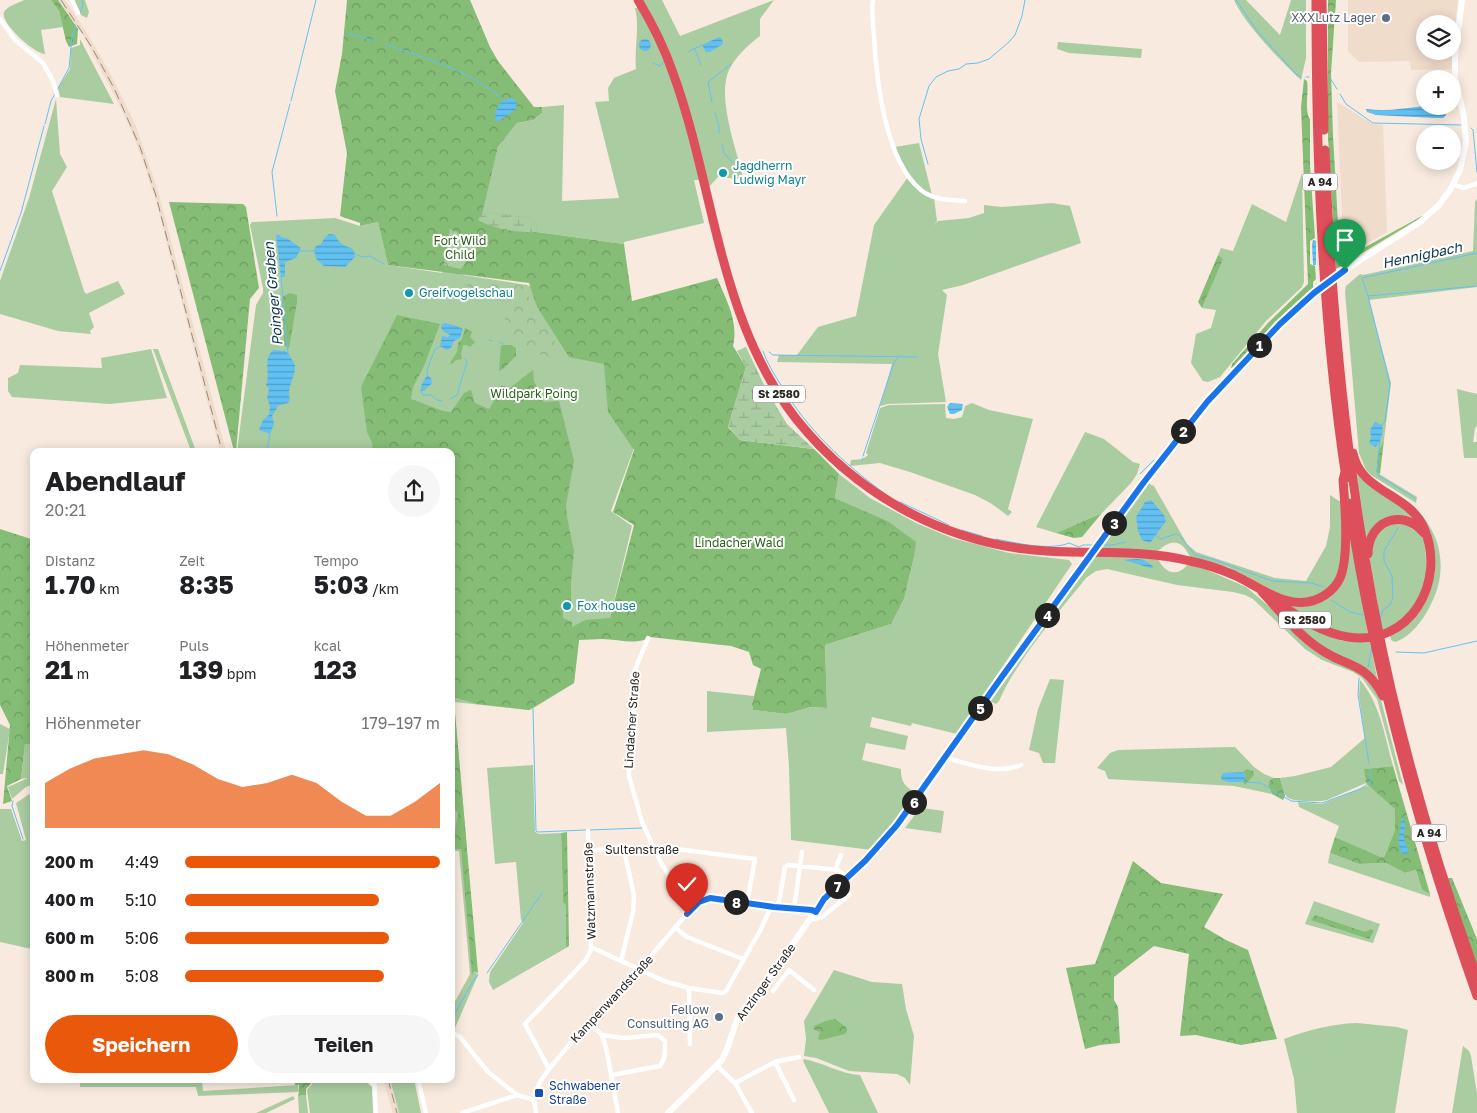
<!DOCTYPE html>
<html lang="de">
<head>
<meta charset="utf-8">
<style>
  body { margin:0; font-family:"Golos Text",sans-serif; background:#f6f6f6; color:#202124; height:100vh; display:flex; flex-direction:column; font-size:19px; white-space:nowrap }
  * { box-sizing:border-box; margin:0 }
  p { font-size:16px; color:#757577 }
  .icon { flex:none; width:28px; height:28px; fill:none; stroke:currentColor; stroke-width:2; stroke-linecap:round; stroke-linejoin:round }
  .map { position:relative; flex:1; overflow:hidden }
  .side { position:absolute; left:30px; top:448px; width:425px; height:635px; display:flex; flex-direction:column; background:#fff; border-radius:10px; box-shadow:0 2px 12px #0003 }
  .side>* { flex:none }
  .buttons { position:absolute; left:1416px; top:15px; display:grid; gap:10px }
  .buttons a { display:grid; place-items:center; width:45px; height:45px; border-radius:50%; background:#fff; box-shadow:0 2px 12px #0003; font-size:25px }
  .pin { position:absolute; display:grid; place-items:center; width:42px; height:42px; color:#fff; margin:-51px -21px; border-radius:50% 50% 50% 0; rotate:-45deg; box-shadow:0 0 5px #0007 }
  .pin .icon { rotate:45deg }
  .km { position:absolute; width:25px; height:25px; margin:-12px; border-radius:50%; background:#222; color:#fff; font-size:14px; line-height:25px; text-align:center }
  .round { display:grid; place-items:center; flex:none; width:52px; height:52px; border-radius:26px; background:#f6f6f6 }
  .summary { display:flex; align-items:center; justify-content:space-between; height:85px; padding:0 15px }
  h1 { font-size:28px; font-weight:700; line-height:38px }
  .figures { display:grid; grid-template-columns:repeat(3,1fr); gap:8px; height:85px; padding:5px 15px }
  .figures div { display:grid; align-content:center }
  .figures b { font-size:25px; font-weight:700 }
  .figures small { font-size:14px; font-weight:400 }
  .figures p { font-size:14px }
  .chart { height:140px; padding:10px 15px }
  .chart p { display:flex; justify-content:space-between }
  .chart svg { width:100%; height:90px; margin-top:5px; fill:#ea580c; opacity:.7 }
  .primary-button { display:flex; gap:10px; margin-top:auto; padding:10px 15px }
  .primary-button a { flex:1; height:58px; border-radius:30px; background:#ea580c; color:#fff; font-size:20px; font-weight:700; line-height:58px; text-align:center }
  .primary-button a+a { background:#f6f6f6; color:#202124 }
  ul { padding:0 15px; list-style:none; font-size:16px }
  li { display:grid; grid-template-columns:80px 60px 1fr; align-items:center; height:38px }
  li i { height:12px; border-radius:6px; background:#ea580c }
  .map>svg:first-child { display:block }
</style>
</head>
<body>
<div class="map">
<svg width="1477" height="1113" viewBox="0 0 1477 1113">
  <defs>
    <pattern id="forest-crowns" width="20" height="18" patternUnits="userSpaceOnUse" patternTransform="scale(1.25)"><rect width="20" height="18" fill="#85bd76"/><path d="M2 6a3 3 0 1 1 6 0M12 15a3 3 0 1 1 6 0" fill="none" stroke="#6d9a60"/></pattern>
    <pattern id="wetland-marsh" width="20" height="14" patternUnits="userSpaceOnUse" patternTransform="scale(1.25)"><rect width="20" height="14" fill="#aacca1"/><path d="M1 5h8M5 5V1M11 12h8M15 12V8" fill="none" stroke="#92af8a"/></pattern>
    <pattern id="park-crowns" width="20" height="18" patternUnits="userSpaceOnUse" patternTransform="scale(1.25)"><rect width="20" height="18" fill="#aacca1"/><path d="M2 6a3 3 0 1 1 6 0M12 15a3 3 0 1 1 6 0" fill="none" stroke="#92af8a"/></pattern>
    <pattern id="water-rules" width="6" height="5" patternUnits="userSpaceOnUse" patternTransform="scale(1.25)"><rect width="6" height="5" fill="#62c1f3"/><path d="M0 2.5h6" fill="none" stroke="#519dc4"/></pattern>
  </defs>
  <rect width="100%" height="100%" fill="#f8eade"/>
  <path fill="#f0dccb" d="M58 0H65L85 30 109 71 136 126 158 191 226 451H220L156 201 142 158 125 116 84 37Z
    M1348 0H1458L1453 45 1452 24H1425V51H1452V69L1411 70 1410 61 1359 62 1348 51Z
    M1337 102 1373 124 1383 125 1387 232 1353 252 1348 253 1344 249 1343 238Z
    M383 1079H390L399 1113H393Z"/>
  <path fill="#aacca1" d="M24 0H51L59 11 63 27 41 30 45 54C35 54 0 23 4 12 6 7 18 3 24 0Z
    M73 0H85L89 12 87 18 81 15Z
    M642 0H662L680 36 774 0 760 19V36C748 45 736 56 729 70 717 95 735 147 742 172V176L738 179 718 177 709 187 687 103Z
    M1234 0H1246L1280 35 1291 0H1306V58L1301 80C1280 60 1246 26 1234 0Z
    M635 8H639L658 42 674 82 700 180H694L704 223 624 242V244L537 232 481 214 498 147 517 123 533 120 542 113V107L564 105 562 201 619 198 595 102 609 101 608 88 614 78 636 69C634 48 640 28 635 8Z
    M80 39 114 104 60 97 58 88 70 69 71 48 80 45Z
    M1058 42 1142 49 1141 58 1069 53 1057 49Z
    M56 99 60 154 67 167 52 191 84 291 86 294 118 281 125 294 89 313 94 327 90 331 91 334 58 331 0 314V281L29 198Z
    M919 143 932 195C913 189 903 163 895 147Z
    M1302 173 1304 282 1302 287 1266 321 1220 377 1208 382 1203 381 1191 363 1196 334 1211 328 1216 310 1202 308 1222 259 1218 255 1221 248 1233 251 1252 204 1286 222Z
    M908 177 934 198 937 221 934 225 938 221 969 218 984 213V205L1002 207 1052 203 1070 206 1081 243 963 285 942 290 947 295 938 354 946 402 888 404 880 406 892 364 777 362 779 355H797L818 327 856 316 874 225Z
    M1477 199V287L1369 300 1391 383 1384 440 1378 452 1376 472 1417 497 1416 503 1371 475 1366 470 1359 453 1345 292 1346 286 1360 274 1363 275 1473 251 1475 202Z
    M335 218 360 226 378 222 388 265 442 273 449 225 481 242 463 275 527 285 632 323 637 348 633 451 611 511 632 526 605 639 579 640 574 683 532 709 529 710 454 702 467 848 461 849 474 970 478 975 455 1028H451V1009L470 974 459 851H451V451H237L256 305 263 293V288L250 225 252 222Z
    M151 349 167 398 110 404 12 397 8 391V378L18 373 20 365 102 368 101 358Z
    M153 349H158L196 451H191Z
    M1457 389 1477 394V426L1475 428 1473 442H1477V458H1464Z
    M972 403 989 410 1033 419 1008 509 1012 512 1008 516 992 504 975 495 910 472 880 463 850 466 851 460 863 459 868 455 866 453 880 408 889 405 945 404 946 418 954 419 962 417 965 406Z
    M1085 432 1104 439 1133 462 1140 464 1137 474 1131 483 1102 513 1056 533 1036 527Z
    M1353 463 1362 478 1370 487 1402 506 1419 523 1401 518 1367 538H1364Z
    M1361 463C1371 483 1387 487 1404 499 1439 524 1451 565 1431 604 1424 619 1411 637 1395 642L1391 640 1390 635 1419 610 1426 600 1431 588 1435 561 1426 529 1365 475Z
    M839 474 870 498 916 523 952 538 1009 553 1069 560 1072 564 957 734 912 723 911 726 872 717 869 731 870 727 908 736 905 750 866 743 862 760 901 769C901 783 905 786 916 793L872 850 791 840 789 766 786 728 707 732V691L754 696 752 704 753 710 786 714 811 707 827 708 825 645 891 624 904 599 914 557 915 542 888 521 835 498Z
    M1147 483 1154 486 1187 544 1196 552 1275 578 1306 581 1326 546 1330 527V495L1339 501 1342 500V562L1332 586 1315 598 1293 601 1228 567 1190 557C1182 540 1172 538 1158 551L1099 550Z
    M1348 521 1368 635 1334 633 1286 605H1293L1336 587Z
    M1401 522 1421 534 1425 542 1427 576 1416 604 1406 616 1390 627 1382 630 1368 551 1379 527Z
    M1096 555 1123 556 1158 559C1165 573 1177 578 1188 564L1207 570 1246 587 1276 612 1311 646 1349 665 1372 682 1381 700 1403 785 1399 781 1377 699 1362 678 1353 672 1322 660 1305 649 1253 599 1245 595 1233 592 1177 585 1107 569 1096 571 1086 578C1057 614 1017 660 999 701L996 704 990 701Z
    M1278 605 1323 634 1342 641 1370 642 1378 683 1314 643Z
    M1050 679 1064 680 1055 763H1043L1039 753 1029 750 1038 709Z
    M1360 680C1380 703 1385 737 1393 766L1365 769 1366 783 1327 800C1320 802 1292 802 1287 797 1283 793 1282 784 1280 778L1295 776 1331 767 1365 738 1359 696Z
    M0 724 10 729 3 774H0Z
    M25 744H34V784L26 787 12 799 8 787 28 778 21 779Z
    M1230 747H1235L1254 767 1264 774 1274 778 1270 780 1268 785 1272 794 1234 786 1108 779 1105 771 1097 768 1110 753 1118 750Z
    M533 765 535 832 539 834 561 833 563 902 566 906V948L493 990 489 982 490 972 523 923 521 920 516 862 495 864 487 768Z
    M1369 785 1395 808V830L1384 857 1380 858 1335 837 1339 826 1299 807 1298 802 1322 804Z
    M34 791V949H32L0 942V809H11L22 841 26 840 16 803Z
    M922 808 944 811 941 833 905 828 917 812Z
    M1330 853 1359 864 1386 863 1405 873 1416 870 1422 890 1430 894V897L1328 863Z
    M1314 901 1380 924 1373 943 1305 924Z
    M834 970 872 982 902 984 906 1009 914 1036 910 1085 905 1078 897 1074 849 1071 816 1058 804 1056 806 1039 804 1021Z
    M1357 1023 1397 1027 1408 1030 1395 1113H1297L1294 1079 1284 1039C1309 1030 1330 1024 1357 1023Z
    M1463 1046 1469 1051 1471 1056 1477 1094V1113H1452Z
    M804 1059C824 1063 841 1074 860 1075L878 1113H829L803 1061Z
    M80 1079H87L88 1082 202 1081 203 1091 298 1085 299 1092 198 1096 196 1087H80Z
    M316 1079H364L372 1087 373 1113H310L307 1090Z
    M390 1079H414L421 1113H399Z
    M306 1095 308 1113H299L298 1096Z
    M293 1096 295 1099 266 1113H256Z"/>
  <path fill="url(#forest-crowns)" d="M51 0H58L78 29 77 44 69 47 66 41 59 11Z
    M347 0H470L490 47 498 61 534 107H542V113L533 120 517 123 498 147 482 214 493 213 529 218 536 223 537 232 624 244 632 301 717 278C726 299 739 322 733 346L746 367 728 427 740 440 814 449 839 474 835 498 888 521 916 542 914 557 904 599 891 624 825 645 827 708 811 707 786 714 753 710 752 704 761 669 753 665 749 652 731 646 650 637C637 646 618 639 603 639 595 639 587 639 579 640L574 683 529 710 477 704 453 697 451 694V661L453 652 451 651V451H371L373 445 367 432 361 387 397 315 440 324 424 366 413 387 411 399 443 411 451 412 464 393 471 390 475 403 489 409C495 401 496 393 501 385L506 387 503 398 511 387 533 370 534 381 544 402 559 401 574 461 566 505 567 517 574 551 571 582V601L563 605V618L572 622V627L585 620 610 618 634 525 613 512 634 450 608 412 604 364 569 357 537 307 529 283 388 265 378 222 360 226V223L340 216 347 153 335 91 342 54Z
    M1328 0H1336L1331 73 1333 136 1340 258 1349 256 1422 216V217L1336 269 1328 137Z
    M1304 79 1307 81C1309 93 1304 109 1310 120V165L1315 238 1310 241V264L1315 266 1316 279 1313 282V289L1261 337 1234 367 1231 368 1232 364 1268 323 1308 284 1301 107Z
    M169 202 243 204 246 207 259 288 250 299 236 451H234Z
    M1218 255 1223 259 1202 308 1198 302Z
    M290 293 297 295V302L289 348 284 345 282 297Z
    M465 328 472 332 470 337 475 342 470 347 467 345H463L461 354 462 359 456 360 452 364 450 363 457 352 458 343 462 339Z
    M503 345H511L516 348V356L503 369 499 371 501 346Z
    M1384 440 1380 474 1376 472 1378 452Z
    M1102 513 1082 537 1074 538 1056 533Z
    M0 529 34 540V744H25L21 779 7 786 12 801 3 804 10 725 0 705Z
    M451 701 454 702 478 973 474 971 472 975 461 849H451V844L453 843 458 813C447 804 456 789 453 775L451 776V770L455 769 451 746Z
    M1393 766 1430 894 1422 890 1416 870 1405 873 1386 863 1359 864 1330 853 1335 837 1380 857H1384L1395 830V809L1366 783 1364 769Z
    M1247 769 1253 771 1254 775 1245 785 1243 782 1246 776 1243 772Z
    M1274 778H1280L1285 796 1283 800 1272 794 1268 785 1270 780Z
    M567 832 569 946 566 948V906L563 902 561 833Z
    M1133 861 1161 883 1223 894 1204 927 1226 940 1248 950 1277 1039 1241 1045 1196 1035 1180 1036 1189 954 1154 946 1114 977V1000L1118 1007 1120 1043 1100 1045 1085 1049 1066 968 1095 964Z
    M1447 878H1452L1477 939V965Z
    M1315 915 1365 932 1371 929 1374 931 1369 939 1311 920Z
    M835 1019 846 1027 847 1031 845 1034 821 1040 818 1039 820 1032 813 1029 814 1026 826 1021Z
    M294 1079H315L306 1089V1095L298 1096 299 1092V1085H295Z"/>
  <path fill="url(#wetland-marsh)" d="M493 213 529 218 536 223 537 232C518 233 494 229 478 220L481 214Z
    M746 347 767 391 787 424 814 449 740 440 728 426 746 367 737 351Z"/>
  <path fill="url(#park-crowns)" d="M450 229 479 244 461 269 444 265Z
    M462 278 525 286 532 307 559 348 549 357C532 353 518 344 502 338L508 300 487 296 461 282Z"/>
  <path fill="url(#water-rules)" d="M719 37 722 39 723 44 710 52H706L702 45Z
    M639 45a6 6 0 1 1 12 0a6 6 0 1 1-12 0Z
    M511 98 517 102 516 109 499 121 495 120C496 107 497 102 511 98Z
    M1425 106H1444L1446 115 1443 118H1434L1376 115 1367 112 1366 109C1386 112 1406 108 1425 106Z
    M330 234 335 235C337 238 339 243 344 245 350 249 355 247 355 257L345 267 324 266 316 259 314 250 316 246 321 244 326 236Z
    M276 235H280L281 237 288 239 301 248 296 258 285 262V275L284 277H281Z
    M1313 240 1316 241V265H1313L1312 244Z
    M445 323 457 326 463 329 460 338 454 341 451 348 447 350 440 346 442 336 448 337 450 335 443 331 441 328 442 324Z
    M273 350 285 351 288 353C290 359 295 361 295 367 295 379 286 388 290 400L288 403 277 406V408L272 416 274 424 270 434 259 430 263 420 269 415 270 406 267 398 269 389 266 385C271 374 262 360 273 350Z
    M427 375 431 378 432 383 425 390 421 391V386Z
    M950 403 963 404 962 410 954 414H950L947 407Z
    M1375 422 1382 425C1384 432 1381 439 1378 445L1375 447 1369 443 1371 437 1370 430Z
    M1151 500 1164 515 1166 521 1150 543 1142 540 1138 531 1136 517 1145 502Z
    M1137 559 1144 560 1154 567 1150 568 1124 560Z
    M1243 772 1246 776 1243 782H1229L1222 780 1221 777 1223 773Z
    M1402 817 1405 821 1404 838 1409 853 1404 855C1394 845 1401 830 1402 817Z"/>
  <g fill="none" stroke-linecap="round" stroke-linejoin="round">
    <path stroke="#62c1f3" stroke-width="1" d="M1236 0 1258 32 1297 75 1301 77
      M80 13 83 5 82 0
      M348 33 375 41
      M385 44C424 58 472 71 503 100
      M695 49 701 65
      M688 52 702 45
      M653 63 660 66 664 62
      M1306 77H1309
      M1330 78 1337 89
      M57 90 69 68 72 37 75 25
      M1340 94 1346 104 1373 123 1461 125
      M291 101 316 0
      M712 102 708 82 731 64
      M715 113 719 126V133
      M45 124 51 101 55 94
      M1471 128 1473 130 1477 172
      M722 145 724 153 733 163
      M928 164 921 139 919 119 929 86 936 77 948 71 959 69 966 64 978 63 989 59 1009 42 1015 35 1022 16 1025 0
      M277 216 272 172 290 104
      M299 251H314
      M356 254 362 257 370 256 384 264
      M0 271 21 213 44 126
      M281 276 288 355
      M1368 296 1362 278 1477 253
      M489 340 492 341
      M499 342 503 344
      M763 351C767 363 774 374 781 385 807 429 843 463 884 493
      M769 352 773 355 918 357
      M428 374 427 370 435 349 440 346
      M421 391 423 395H431L437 400 442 401
      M450 399 457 395 467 362 465 358
      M1382 425 1385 421 1390 384 1368 296 1477 286
      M1380 441 1377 473 1379 476 1415 498
      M267 451 270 434
      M863 456 894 362 898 358
      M862 461 863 458
      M1140 474 1154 460
      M900 502 949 525
      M962 530 982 536
      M1155 535 1161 539 1176 534 1179 535 1195 555 1212 559 1272 581 1312 583 1323 587
      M996 539C1016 543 1050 551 1069 543L1079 547 1083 545H1094
      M1101 545H1112L1126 542
      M1331 600 1350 612 1363 615
      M1380 619 1383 610 1390 605 1393 597 1392 576 1384 561V551L1398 528
      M1396 652 1424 653 1477 641
      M1368 667 1372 647
      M1359 678 1358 695 1369 763
      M533 709 536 831 538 832 586 830
      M1243 782 1261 783 1291 801 1322 803 1360 789 1371 782 1370 770
      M13 801 12 806 23 839
      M590 830 642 828
      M487 973 542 893
      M451 1014 456 1012 473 981 478 975"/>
    <path stroke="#fff" stroke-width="4.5" d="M72 0 78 13
      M873 0C871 11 873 23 874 35 876 78 885 161 921 190 933 200 949 200 965 201
      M0 19 15 40 43 63 53 81 57 95
      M1454 185 1464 188 1477 183
      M648 638 632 677 634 713 629 755V776L642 822 661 863 690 910
      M945 758C972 764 994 775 1021 765
      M589 850 676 849 755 859 747 903
      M835 870 841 855
      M778 907 785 867 788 865 838 870 848 878
      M794 908 802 852
      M810 920 822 917 849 895
      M676 928 687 937 743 959
      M591 947 664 981 689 988 722 993 726 991 761 929 771 907
      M621 961 633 912 634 895 624 850
      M689 988 690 1044
      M773 991 789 970 814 990
      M590 1023 602 1035 607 1052 618 1113
      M451 1032 460 1037 488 1072 517 1095
      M602 1035 624 1038 658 1035 665 1041C665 1051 666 1058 660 1066L612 1075
      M775 1062 794 1100
      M717 1066 735 1083 752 1113
      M549 1069 525 1024 585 961 591 950 588 831
      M367 1079 375 1086
      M374 1079 376 1113
      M418 1079 426 1113
      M735 1083 775 1062 799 1057
      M462 1113 517 1095 534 1100
      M536 1113 534 1100 540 1082 549 1069 580 1032 612 1002 690 910 702 900 710 899 771 907 812 909 816 912"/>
    <path stroke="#fff" stroke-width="6" d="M668 1113 722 1060 727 1049 738 1017 792 945 824 899 865 861 897 825 1001 678 1144 482 1210 399 1261 342 1314 293 1345 270 1420 222 1439 205 1450 190 1460 170 1466 142 1464 118 1455 77V56L1462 0"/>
    <path stroke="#dd4f5b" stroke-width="9" d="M638 0C652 23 664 47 673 73 715 188 718 320 797 420 858 496 948 545 1046 551 1094 554 1143 549 1190 561 1205 564 1220 569 1234 575 1262 588 1294 616 1325 595 1331 591 1337 585 1340 578 1349 558 1345 503 1343 480L1345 472
      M1316 0C1316 159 1322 320 1346 478
      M1322 0 1324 130
      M1325 150C1332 332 1350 512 1391 689 1414 787 1443 883 1477 977
      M1349 503C1374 672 1420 835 1477 996
      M1368 554C1368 521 1402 507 1424 533
      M1262 592C1280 611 1298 635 1320 649 1347 668 1365 661 1383 696
      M1277 602C1299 617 1321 633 1348 637 1410 647 1447 582 1424 528 1410 494 1360 492 1353 453"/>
    <path stroke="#938a81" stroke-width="1" stroke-dasharray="10 5" stroke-linecap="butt" d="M61 0 91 46 114 88 140 147 156 196 222 451
      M388 1079 397 1113"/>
  </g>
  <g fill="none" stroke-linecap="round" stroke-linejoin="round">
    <g stroke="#fff" stroke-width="10">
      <path id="route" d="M687 914 699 902 710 898 774 907 812 910 816 912 824 899 865 861 897 825 1001 678 1144 482 1207 402 1280 324 1314 293 1345 270"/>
    </g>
    <use href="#route" stroke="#1a73e8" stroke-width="6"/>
  </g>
  <g fill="#5c6f8a" stroke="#fff" stroke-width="2">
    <circle cx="1386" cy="18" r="5"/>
    <circle cx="719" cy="1017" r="5"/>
  </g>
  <g fill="#0f9aa8" stroke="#fff" stroke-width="2">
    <circle cx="723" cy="173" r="5"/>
    <circle cx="409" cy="293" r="5"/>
    <circle cx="567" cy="606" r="5"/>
  </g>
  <rect fill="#1a4fb4" stroke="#fff" stroke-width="2" x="534" y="1088" width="10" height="10" rx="2.5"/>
  <g text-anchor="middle" stroke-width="4" stroke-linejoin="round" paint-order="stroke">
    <g fill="#fff" stroke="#6b6864" stroke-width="1">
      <rect x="1302.5" y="173.5" width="35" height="17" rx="4"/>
      <rect x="753" y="385.5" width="52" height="17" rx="4"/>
      <rect x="1279" y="611.5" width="52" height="17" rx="4"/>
      <rect x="1411.5" y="824.5" width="35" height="17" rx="4"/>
    </g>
    <g font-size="11" font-weight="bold" fill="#2c2722">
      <text x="1320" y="186">A 94</text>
      <text x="779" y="398">St 2580</text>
      <text x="1305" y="624">St 2580</text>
      <text x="1429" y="837">A 94</text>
    </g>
    <g font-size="12" fill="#4e5e75" stroke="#fff" text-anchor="end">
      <text x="1376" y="22">XXXLutz Lager</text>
      <text x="709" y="1014">Fellow<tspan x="709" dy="14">Consulting AG</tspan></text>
    </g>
    <g font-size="12" fill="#0d838f" stroke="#fff" text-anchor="start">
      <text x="733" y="170">Jagdherrn<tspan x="733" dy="14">Ludwig Mayr</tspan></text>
      <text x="419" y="297">Greifvogelschau</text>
      <text x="577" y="610">Fox house</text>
    </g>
    <g font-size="12" fill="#2d621d" stroke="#fff">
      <text x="460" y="245">Fort Wild<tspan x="460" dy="14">Child</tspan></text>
      <text x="534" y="398">Wildpark Poing</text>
      <text x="739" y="547">Lindacher Wald</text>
    </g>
    <g font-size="12" fill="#2c2722" stroke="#fff">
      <text transform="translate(632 720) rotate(-86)" y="4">Lindacher Straße</text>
      <text x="642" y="854">Sultenstraße</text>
      <text transform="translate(590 891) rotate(-92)" y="4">Watzmannstraße</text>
      <text transform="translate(766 982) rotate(-54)" y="4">Anzinger Straße</text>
      <text transform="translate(612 999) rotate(-47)" y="4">Kampenwandstraße</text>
    </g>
    <g font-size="12" fill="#164399" stroke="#fff" text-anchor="start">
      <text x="549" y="1090">Schwabener<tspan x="549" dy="14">Straße</tspan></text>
    </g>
    <g font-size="14" font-style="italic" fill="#0d374c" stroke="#fff">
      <text transform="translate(1422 255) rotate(-12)" y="5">Hennigbach</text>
      <text transform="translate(273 294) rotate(-95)" y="5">Poinger Graben</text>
    </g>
  </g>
</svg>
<div class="buttons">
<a><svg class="icon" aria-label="layers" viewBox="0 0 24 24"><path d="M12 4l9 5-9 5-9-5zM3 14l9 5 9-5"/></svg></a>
<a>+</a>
<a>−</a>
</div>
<div class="pin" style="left:1345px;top:270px;background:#1e9e55"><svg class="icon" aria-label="arrive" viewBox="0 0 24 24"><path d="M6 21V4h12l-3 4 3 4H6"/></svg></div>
<div class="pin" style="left:687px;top:914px;background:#d93025"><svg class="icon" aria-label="check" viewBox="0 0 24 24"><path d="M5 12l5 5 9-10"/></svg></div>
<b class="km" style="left:1259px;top:345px">1</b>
<b class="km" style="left:1183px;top:431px">2</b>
<b class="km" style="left:1114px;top:523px">3</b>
<b class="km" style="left:1047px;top:615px">4</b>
<b class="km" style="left:980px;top:708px">5</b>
<b class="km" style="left:914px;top:802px">6</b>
<b class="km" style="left:837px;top:886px">7</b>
<b class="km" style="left:736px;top:902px">8</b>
<section class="side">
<div class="summary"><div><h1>Abendlauf</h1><p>20:21</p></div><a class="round"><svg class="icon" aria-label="share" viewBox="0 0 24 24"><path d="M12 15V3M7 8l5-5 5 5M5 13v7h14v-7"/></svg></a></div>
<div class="figures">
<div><p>Distanz</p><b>1.70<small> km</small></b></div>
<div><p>Zeit</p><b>8:35</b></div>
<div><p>Tempo</p><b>5:03<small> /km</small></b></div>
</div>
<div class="figures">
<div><p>Höhenmeter</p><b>21<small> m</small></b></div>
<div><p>Puls</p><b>139<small> bpm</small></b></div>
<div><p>kcal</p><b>123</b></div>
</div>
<div class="chart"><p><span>Höhenmeter</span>179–197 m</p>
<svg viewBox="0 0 160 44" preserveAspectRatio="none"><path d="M0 44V22L10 15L20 10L30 8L40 6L50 8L60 13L70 20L80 24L90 22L100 18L110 22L120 31L130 38L140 38L150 31L160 22V44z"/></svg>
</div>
<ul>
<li><b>200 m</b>4:49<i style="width:100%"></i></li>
<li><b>400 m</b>5:10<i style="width:76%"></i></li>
<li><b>600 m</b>5:06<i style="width:80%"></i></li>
<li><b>800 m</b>5:08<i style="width:78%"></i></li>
</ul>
<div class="primary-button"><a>Speichern</a><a>Teilen</a></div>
</section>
</div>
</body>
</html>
